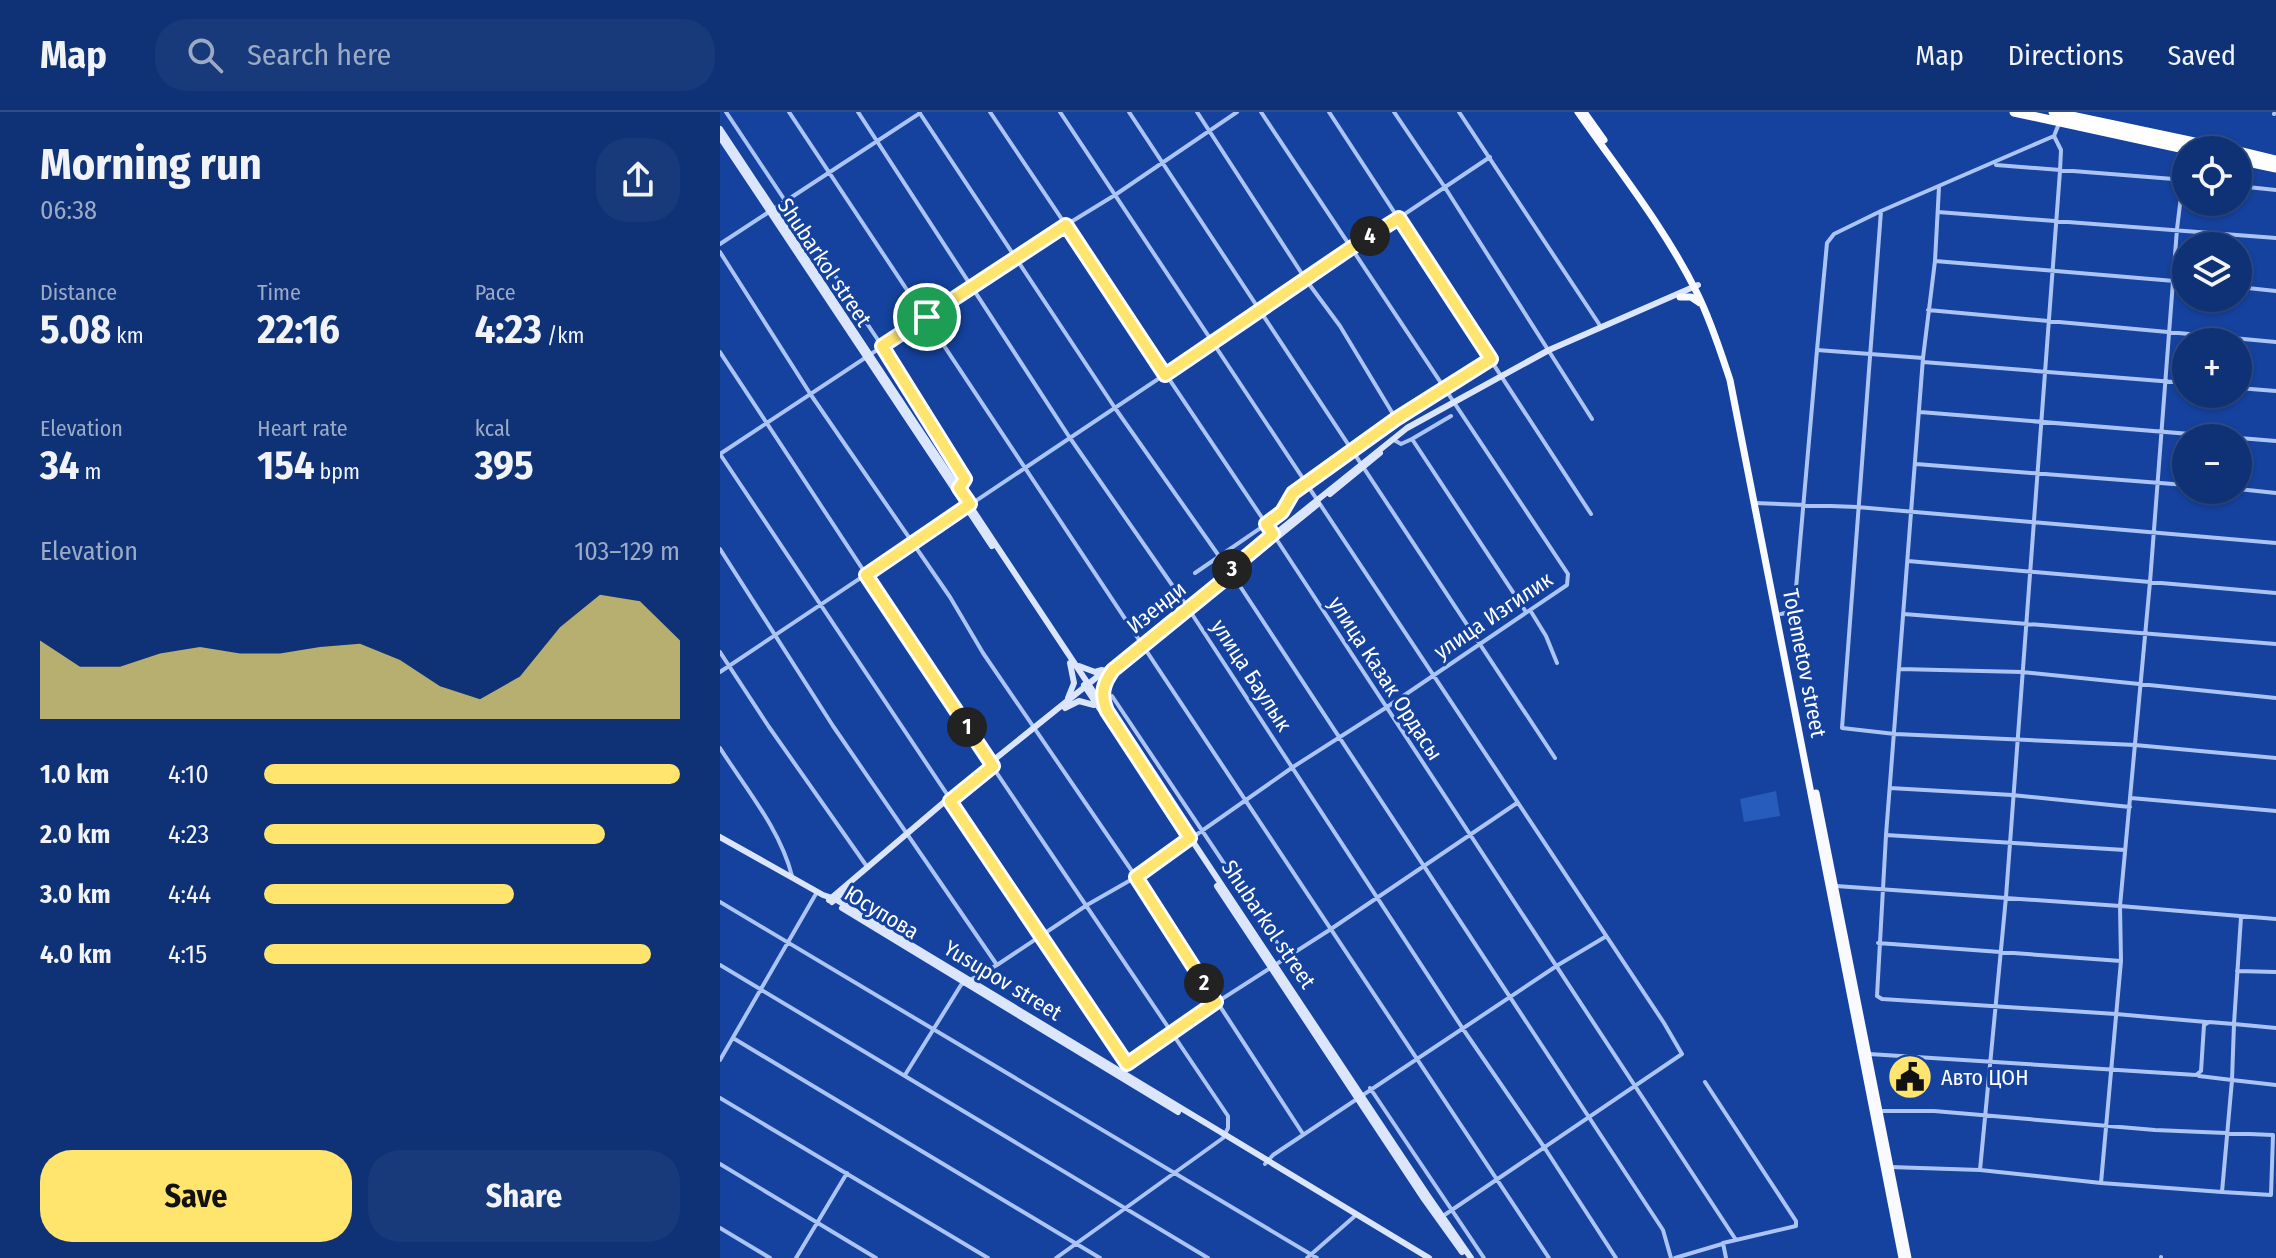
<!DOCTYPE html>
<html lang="en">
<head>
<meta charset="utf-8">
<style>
  body { margin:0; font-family:"Fira Sans Condensed",sans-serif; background:#183a7b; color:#f1f3f6; height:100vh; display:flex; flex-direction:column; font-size:30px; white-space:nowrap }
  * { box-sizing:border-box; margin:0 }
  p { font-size:26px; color:#9baac5 }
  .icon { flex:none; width:44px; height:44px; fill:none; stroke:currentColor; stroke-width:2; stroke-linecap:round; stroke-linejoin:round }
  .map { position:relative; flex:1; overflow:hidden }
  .side { display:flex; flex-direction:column; background:#0f3276; width:720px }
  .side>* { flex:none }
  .tools { position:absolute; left:1452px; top:24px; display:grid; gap:16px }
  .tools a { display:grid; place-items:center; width:80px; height:80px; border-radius:50%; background:#0f3276; box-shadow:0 2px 6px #0004,0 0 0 2px #2f4d88; font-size:40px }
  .pin { position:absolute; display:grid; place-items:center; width:68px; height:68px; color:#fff; margin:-34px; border:4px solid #fff; border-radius:50%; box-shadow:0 2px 8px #0007 }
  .km { position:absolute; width:40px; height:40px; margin:-20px; border-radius:50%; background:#222; color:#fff; font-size:22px; line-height:40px; text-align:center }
  .round { display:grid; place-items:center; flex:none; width:84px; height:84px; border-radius:32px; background:#183a7b }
  .head { display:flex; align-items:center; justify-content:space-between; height:136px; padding:0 40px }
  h1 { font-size:44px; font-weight:700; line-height:60px }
  .figures { display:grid; grid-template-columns:repeat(3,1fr); gap:12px; height:136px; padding:8px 40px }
  .figures div { display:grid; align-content:center }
  .figures b { font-size:40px; font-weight:700 }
  .figures small { font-size:22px; font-weight:400 }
  .figures p { font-size:22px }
  .chart { height:224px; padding:16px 40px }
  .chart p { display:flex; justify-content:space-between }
  .chart svg { width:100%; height:144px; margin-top:8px; fill:#ffe46e; opacity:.7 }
  .cta { display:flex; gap:16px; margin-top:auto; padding:16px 40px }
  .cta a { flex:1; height:92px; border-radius:32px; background:#ffe46e; color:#111; font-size:32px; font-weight:700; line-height:92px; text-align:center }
  .cta a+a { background:#183a7b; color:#f1f3f6 }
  ul { padding:0 40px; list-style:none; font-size:26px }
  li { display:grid; grid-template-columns:128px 96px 1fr; align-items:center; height:60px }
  li i { height:20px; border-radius:10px; background:#ffe46e }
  header { display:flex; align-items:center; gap:48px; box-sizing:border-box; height:112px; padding:0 40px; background:#0f3276; border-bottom:2px solid #2f4d88 }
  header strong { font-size:38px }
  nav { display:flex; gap:44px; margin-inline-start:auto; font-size:28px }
  .search { width:560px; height:72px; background:#183a7b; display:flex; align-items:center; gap:20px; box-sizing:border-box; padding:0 28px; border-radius:32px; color:#9baac5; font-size:30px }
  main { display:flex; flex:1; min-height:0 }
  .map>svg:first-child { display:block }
</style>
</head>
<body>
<header>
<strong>Map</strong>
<div class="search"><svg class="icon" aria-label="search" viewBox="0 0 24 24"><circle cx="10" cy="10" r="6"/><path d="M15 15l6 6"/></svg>Search here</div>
<nav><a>Map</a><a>Directions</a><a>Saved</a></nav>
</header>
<main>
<section class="side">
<div class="head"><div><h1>Morning run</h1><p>06:38</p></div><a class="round"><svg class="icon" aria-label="share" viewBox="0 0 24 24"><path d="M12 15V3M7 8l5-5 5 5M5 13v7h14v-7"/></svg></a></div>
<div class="figures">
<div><p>Distance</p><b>5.08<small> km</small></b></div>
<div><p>Time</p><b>22:16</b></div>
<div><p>Pace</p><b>4:23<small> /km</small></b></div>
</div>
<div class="figures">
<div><p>Elevation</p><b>34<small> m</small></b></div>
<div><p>Heart rate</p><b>154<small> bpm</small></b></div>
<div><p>kcal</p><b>395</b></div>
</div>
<div class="chart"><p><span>Elevation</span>103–129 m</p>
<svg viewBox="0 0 160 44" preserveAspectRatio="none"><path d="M0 44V20L10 28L20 28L30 24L40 22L50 24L60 24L70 22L80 21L90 26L100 34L110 38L120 31L130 16L140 6L150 8L160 20V44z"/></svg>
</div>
<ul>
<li><b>1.0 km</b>4:10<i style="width:100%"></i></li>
<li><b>2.0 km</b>4:23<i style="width:82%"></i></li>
<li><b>3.0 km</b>4:44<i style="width:60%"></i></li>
<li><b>4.0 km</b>4:15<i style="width:93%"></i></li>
</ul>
<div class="cta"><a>Save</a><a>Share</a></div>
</section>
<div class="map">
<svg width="1556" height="1146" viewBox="0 0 1556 1146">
  <rect width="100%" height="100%" fill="#14429e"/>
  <path fill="#275bbc" d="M1056 679 1060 704 1024 710 1020 687Z"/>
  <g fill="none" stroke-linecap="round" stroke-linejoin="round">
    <path stroke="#abc4f4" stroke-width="4" d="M6 0 162 234 243 364 244 370 239 376
      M69 0 829 1146
      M138 0 350 326 466 493 743 917 824 1035 896 1146
      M199 0 395 296 499 444
      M270 0 553 422 1016 1128 1003 1131 1006 1146
      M340 0 944 911 962 942 720 1106
      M409 0 835 646
      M477 0 586 168 620 214 676 307
      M609 0 871 402
      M674 0 724 74 872 307
      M739 0 881 215
      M1554 2 1555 0
      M1334 24 1161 99 1122 616 1175 622 1415 633 1556 646
      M1466 43 1457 117 1430 470 1400 794 1556 807
      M1276 53 1466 68
      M1518 74 1556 78
      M1161 99 1114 122 1107 131 1097 238 1203 246
      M1218 100 1556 126
      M0 132 200 1
      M0 140 91 283 230 485 263 541 416 765 583 1022
      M1215 149 1466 170
      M1518 175 1556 179
      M1208 198 1556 230
      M0 240 270 651 508 1004V1016L503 1026 336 1146
      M1203 250 1466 271
      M1518 276 1556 279
      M1200 300 1556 329
      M692 327 731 304
      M674 328 681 332 692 327 806 500
      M0 342 407 952
      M0 342 346 113 395 83 517 0
      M1196 352 1466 373
      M1518 377 1556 381
      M1035 391 1137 395 1556 431
      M0 437 113 614 277 853
      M1188 449 1556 481
      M510 459 943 1118 951 1146
      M475 461 558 404 573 381 632 338 771 247
      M810 498 826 524 837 551
      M1061 502 1074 499 1097 238
      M1184 502 1556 532
      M0 540 49 615 148 756
      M1180 557 1302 560 1556 586
      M0 560 770 45
      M392 584 566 844
      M0 636C26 677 60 717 72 764
      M1170 676 1292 683 1410 695
      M1411 686 1556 699
      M1166 723 1203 246 1215 149 1219 75
      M1405 738 1166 723 1157 884 1162 887 1396 902 1486 910
      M1116 774 1400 794 1401 849 1381 1071
      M0 790 597 1146
      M1521 805 1514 912 1556 916
      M1158 831 1401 849
      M0 853 488 1146
      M1517 859 1556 860
      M13 926 380 1146
      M1149 942 1476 963 1481 959 1484 913 1489 910 1514 912 1512 968 1556 973
      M0 948 97 780
      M401 958 452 919 611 817 797 691
      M185 963 241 873 277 853 367 793 416 765 573 655 667 595 847 473 848 462 541 0
      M985 970 1076 1109V1114L1016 1128
      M650 976 764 1146
      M0 986 268 1146
      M1159 999H1214L1435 1018 1553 1023 1551 1083 1502 1080
      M0 1052 156 1146
      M545 1052 553 1043 838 853 885 825
      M1170 1055 1260 1058 1381 1071 1502 1080 1512 968 1479 964
      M1260 1058 1286 785 1340 59 1341 38 1334 24 1340 9
      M0 1116 50 1146
      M76 1146 127 1061
      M587 1146 636 1103
      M955 1146 1002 1132
      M1441 1146V1145"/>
    <path stroke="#dbe6fd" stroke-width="6" d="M0 17 708 1084 751 1146
      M0 25 272 434
      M610 382 660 341
      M529 448 598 392
      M359 554 375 560 382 558
      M364 573 418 654
      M348 586 354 571 350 551
      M384 592 383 575 393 558
      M345 596 359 589 374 593
      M0 725 103 783 115 787 709 1146
      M497 774 704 1087 742 1140
      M109 788 270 651 687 316 829 238 978 173
      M112 790 127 777
      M122 796 458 1000"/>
    <path stroke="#f8faff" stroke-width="7" d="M858 0C899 59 945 116 977 181 991 209 1000 238 1010 268L1182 1146
      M864 0 884 28
      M960 185H971L980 191
      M1096 681 1188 1146"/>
    <path stroke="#fff" stroke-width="9" d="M1294 0 1469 38
      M1333 0 1512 38
      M1518 39 1556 48
      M1518 48 1556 56"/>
  </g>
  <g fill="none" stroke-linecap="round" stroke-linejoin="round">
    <g stroke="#fff" stroke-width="16">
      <path id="route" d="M679 106 771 247 676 307 573 381 562 400 546 412 553 422 509 459 511 462 393 558C383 572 380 582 387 599L470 726 416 765 496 890 407 952 230 689 273 654 146 463 250 392 239 376 245 367 162 234 346 113 445 263 631 136Z"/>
    </g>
    <use href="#route" stroke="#ffe46e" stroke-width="10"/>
  </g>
  <defs>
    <g id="civic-disc" transform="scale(2.3)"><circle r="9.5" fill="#ffe46e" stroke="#14429e"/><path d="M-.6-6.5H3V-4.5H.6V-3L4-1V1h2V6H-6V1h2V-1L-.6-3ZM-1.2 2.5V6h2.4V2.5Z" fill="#111"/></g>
  </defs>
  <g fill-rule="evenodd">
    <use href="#civic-disc" x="1190" y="965"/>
  </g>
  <g text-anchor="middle" stroke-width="6" stroke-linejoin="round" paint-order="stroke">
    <g font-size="22" fill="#fff" stroke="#14429e">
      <text transform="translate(105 150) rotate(56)" y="8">Shubarkol street</text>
      <text transform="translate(436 495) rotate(-39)" y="8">Изенди</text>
      <text transform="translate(773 503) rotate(-34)" y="8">улица Изгилик</text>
      <text transform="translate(1085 551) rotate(79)" y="8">Tolemetov street</text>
      <text transform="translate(532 563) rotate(57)" y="8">улица Баулык</text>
      <text transform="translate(666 566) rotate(57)" y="8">улица Казак Ордасы</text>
      <text transform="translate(162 800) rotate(31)" y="8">Юсупова</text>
      <text transform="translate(549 812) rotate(56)" y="8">Shubarkol street</text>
      <text transform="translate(283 868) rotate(31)" y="8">Yusupov street</text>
    </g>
    <g font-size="22" fill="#fff" stroke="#14429e" text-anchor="start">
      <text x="1221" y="973">Авто ЦОН</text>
    </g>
  </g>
</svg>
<div class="tools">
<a><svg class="icon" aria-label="locate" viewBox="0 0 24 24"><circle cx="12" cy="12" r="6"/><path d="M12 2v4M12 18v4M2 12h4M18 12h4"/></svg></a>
<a><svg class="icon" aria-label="layers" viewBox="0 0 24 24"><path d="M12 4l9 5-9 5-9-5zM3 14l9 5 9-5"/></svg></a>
<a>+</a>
<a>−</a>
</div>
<div class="pin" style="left:207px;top:205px;background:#1e9e55"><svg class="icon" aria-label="arrive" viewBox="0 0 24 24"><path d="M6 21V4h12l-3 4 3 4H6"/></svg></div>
<b class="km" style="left:247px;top:615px">1</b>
<b class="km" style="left:484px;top:871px">2</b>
<b class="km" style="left:512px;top:457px">3</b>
<b class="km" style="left:650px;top:124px">4</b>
</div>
</main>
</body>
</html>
